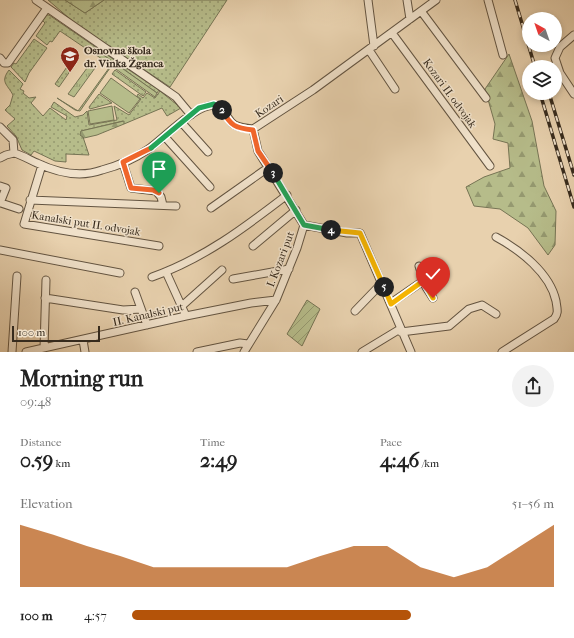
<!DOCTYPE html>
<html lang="en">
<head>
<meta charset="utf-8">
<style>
  body { margin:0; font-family:"IM FELL French Canon",serif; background:#f2f2f2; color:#222; height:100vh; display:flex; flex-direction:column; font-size:15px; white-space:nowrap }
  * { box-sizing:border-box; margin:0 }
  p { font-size:13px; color:#767676 }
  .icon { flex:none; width:22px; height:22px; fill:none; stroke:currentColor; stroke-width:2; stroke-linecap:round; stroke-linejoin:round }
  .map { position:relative; height:352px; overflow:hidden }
  .details { display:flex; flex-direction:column; background:#fff; flex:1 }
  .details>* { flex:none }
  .needle { width:26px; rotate:320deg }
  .tools { position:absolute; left:522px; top:12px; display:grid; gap:8px }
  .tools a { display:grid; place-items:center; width:40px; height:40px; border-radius:50%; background:#fff; box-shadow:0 2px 6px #0003; font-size:20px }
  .scale { position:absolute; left:12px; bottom:10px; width:88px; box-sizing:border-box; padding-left:4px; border:2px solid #372b1d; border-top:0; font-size:11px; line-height:14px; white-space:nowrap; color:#372b1d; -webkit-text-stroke:3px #f0e1ca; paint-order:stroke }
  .pin { position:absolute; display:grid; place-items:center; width:34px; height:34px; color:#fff; margin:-41px -17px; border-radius:50% 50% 50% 0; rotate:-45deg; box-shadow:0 0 4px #0007 }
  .pin .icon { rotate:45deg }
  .km { position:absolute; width:20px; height:20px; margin:-10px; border-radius:50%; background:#222; color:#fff; font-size:11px; line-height:20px; text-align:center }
  .round { display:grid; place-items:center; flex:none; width:42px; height:42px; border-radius:21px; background:#f2f2f2 }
  .overview { display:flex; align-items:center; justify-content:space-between; height:68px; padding:0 20px }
  h1 { font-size:22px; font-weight:800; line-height:30px }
  .figures { display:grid; grid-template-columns:repeat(3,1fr); gap:6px; height:68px; padding:4px 20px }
  .figures div { display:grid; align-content:center }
  .figures b { font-size:20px; font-weight:800 }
  .figures small { font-size:11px; font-weight:400 }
  .figures p { font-size:11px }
  .chart { height:112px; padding:8px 20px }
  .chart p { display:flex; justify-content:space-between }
  .chart svg { width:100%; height:72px; margin-top:4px; fill:#b45309; opacity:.7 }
  ul { padding:0 20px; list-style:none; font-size:13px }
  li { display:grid; grid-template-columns:64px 48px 1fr; align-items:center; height:30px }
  li i { height:10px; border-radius:5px; background:#b45309 }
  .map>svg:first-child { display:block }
</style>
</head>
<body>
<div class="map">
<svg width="574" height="352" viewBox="0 0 574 352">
  <defs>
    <pattern id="grass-dots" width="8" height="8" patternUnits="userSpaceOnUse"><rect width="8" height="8" fill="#b6bc8a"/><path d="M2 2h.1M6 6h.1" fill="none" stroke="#959970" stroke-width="1.8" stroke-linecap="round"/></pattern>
    <pattern id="forest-firs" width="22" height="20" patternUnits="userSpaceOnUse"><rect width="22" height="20" fill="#b6bc8a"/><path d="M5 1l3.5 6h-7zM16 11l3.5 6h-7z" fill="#959970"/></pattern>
    <pattern id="park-tufts" width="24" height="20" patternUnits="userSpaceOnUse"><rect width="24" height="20" fill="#b6bc8a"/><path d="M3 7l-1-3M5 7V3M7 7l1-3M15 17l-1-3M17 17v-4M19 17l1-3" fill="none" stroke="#959970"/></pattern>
    <pattern id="garden-furrows" width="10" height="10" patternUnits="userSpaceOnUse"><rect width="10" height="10" fill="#b6bc8a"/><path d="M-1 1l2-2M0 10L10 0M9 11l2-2" fill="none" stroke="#959970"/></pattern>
  </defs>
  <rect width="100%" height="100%" fill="#e8d1ae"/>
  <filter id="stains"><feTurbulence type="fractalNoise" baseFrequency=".005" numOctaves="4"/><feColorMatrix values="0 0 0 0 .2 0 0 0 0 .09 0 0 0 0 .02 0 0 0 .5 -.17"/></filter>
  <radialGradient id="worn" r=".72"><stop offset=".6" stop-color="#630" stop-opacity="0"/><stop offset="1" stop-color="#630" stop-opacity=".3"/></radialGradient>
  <path fill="url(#grass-dots)" stroke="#767454" d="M48 0H65L85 13 104 0H227L170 87 76 24Z
    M46 15H49L116 61 114 63 94 48 91 52 60 31 52 42 50 41 47 45 36 36 45 23 42 20Z
    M34 39 47 48 29 73 25 82 11 67 14 63 16 64Z
    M69 64 73 67 59 87 55 84Z
    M120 64 159 90 157 93 119 66Z
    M109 68H110L80 111 75 110 57 98 78 111Z
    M9 70 23 84 20 89 24 91 23 93 29 98 36 97 31 103 43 116 50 108 66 120 67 116 51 107 54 102 75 117 83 115 87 111 89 125 117 120 114 106 129 115 141 99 137 96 138 94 143 98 147 93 155 98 160 91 181 108 167 116 162 108 124 124 123 121 81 131 89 155 66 154V162L55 161 34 151 31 155 22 150 16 136 7 126 15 119 5 110 10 105 13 95C7 84 0 82 9 70Z
    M115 70 146 92 143 96 112 74Z
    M99 94 112 103 90 109 89 107Z"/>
  <path fill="url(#forest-firs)" stroke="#767454" d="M65 0H104L85 13Z
    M509 54 532 121 544 186 556 211 555 245 548 255 528 228 500 209 474 206 466 187 484 177 510 168 508 143 493 139 495 124 485 89Z
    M124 121V124L97 135 84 138 80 135 81 131Z"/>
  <path fill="url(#park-tufts)" stroke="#767454" d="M90 64 95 68 74 97 68 94Z"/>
  <path fill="url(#garden-furrows)" stroke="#767454" d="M307 300 320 309 302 346 287 334Z"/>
  <path fill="#b6bc8a" stroke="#767454" d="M95 49 157 93 155 97 92 52Z
    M111 78 140 99 129 113 100 93Z
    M112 106 114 120 90 124 88 111Z"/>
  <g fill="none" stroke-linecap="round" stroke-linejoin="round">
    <g stroke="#635441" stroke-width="9">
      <path id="minor" d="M36 0 176 97 191 115
        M368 0 374 46
        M407 0 410 19
        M488 0 503 55
        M421 11 486 98
        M392 33 490 166
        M574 35 560 47 555 58 560 73 574 94
        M369 50 395 89
        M0 58 4 63H8L47 8
        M182 123 208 152
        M0 127 13 140 14 153
        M165 137 210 187
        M0 158 6 155 14 153C22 155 30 160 37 163 58 173 80 178 102 170 117 166 134 159 147 150 164 139 198 100 218 106 235 120 223 126 253 129L313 90 436 0
        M123 163 131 188 156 191 161 197 163 205
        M42 165 24 224 159 246
        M0 186 6 188 0 203
        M30 200 176 206
        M1 203 19 209
        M211 208 269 167
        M304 225 347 233H360L411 352
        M496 237C520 250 550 273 556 301 557 309 559 313 554 319L502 352
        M253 246 296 210
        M0 250 120 273
        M419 266 426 287 433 298
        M166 272 186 316
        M152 277C203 259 244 228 287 195
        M233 279 289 269
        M135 292 147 325
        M45 298 123 310 141 309
        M391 303 423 281
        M183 305 222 270
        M355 311 382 283
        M401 332 449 326 469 309 482 305 496 314
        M83 340 85 352
        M44 348 46 280
        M12 352 17 276
        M26 352 186 316 251 303 276 300
        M197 352 240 343 248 344
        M244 352 276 300 297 248 304 225 258 151 253 129
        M362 352 400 329"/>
    </g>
    <use href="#minor" stroke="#f0e1ca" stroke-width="7"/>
    <g stroke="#372b1d" stroke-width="3.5">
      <path id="rail" d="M515 0 535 67
        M540 93 574 207
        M549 93 574 175"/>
    </g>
    <use href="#rail" stroke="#f0e1ca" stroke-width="2" stroke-dasharray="6" stroke-linecap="butt"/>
  </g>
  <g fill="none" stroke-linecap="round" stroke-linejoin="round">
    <g stroke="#fff" stroke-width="8">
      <path id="split-1" d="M151 148 123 162 131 188 153 190 159 193"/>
    </g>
    <g stroke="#fff" stroke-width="8">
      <path id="split-2" d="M151 148 199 108 214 104 222 110"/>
    </g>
    <g stroke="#fff" stroke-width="8">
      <path id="split-3" d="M222 110C231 126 235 128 253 130L258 151 273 173"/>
    </g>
    <g stroke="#fff" stroke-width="8">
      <path id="split-4" d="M273 173 304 225 331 230"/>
    </g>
    <g stroke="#fff" stroke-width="8">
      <path id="split-5" d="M331 230 360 233 384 287"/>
    </g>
    <g stroke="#fff" stroke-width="8">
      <path id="split-6" d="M384 287 391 304 423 281 433 298"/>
    </g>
    <use href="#split-1" stroke="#f0652b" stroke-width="5"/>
    <use href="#split-2" stroke="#22a559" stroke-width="5"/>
    <use href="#split-3" stroke="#f0652b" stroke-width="5"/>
    <use href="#split-4" stroke="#22a559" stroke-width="5"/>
    <use href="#split-5" stroke="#f5b400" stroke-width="5"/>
    <use href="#split-6" stroke="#f5b400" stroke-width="5"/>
  </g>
  <defs>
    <g id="school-pin" transform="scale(1)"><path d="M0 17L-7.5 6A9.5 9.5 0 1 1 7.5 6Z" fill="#8f2418" stroke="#f0e1ca"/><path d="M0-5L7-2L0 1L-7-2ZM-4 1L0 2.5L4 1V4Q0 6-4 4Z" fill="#fff"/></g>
  </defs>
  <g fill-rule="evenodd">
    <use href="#school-pin" x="70" y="56"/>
  </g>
  <g text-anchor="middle" stroke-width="3" stroke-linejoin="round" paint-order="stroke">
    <g font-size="11" font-weight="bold" fill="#372b1d" stroke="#f0e1ca" text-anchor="start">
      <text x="84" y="54">Osnovna škola<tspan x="84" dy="13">dr. Vinka Žganca</tspan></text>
    </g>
    <g font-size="11" fill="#372b1d" stroke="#f0e1ca">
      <text transform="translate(450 93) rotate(54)" y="4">Kozari II. odvojak</text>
      <text transform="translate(269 106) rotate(-34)" y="4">Kozari</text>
      <text transform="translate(86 223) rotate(9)" y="4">Kanalski put II. odvojak</text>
      <text transform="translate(280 259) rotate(-69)" y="4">I. Kozari put</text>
      <text transform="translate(148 314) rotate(-13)" y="4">II. Kanalski put</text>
    </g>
  </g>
  <rect width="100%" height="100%" filter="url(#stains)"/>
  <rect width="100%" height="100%" fill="url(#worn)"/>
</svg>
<div class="tools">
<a><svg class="needle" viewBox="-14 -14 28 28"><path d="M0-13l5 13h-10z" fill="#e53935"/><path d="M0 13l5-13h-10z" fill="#767676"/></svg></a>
<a><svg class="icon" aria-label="layers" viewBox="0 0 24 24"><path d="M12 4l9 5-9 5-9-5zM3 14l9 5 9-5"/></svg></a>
</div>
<div class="scale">100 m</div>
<div class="pin" style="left:159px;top:193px;background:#1e9e55"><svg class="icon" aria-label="arrive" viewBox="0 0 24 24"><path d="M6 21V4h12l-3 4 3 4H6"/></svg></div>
<div class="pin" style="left:433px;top:298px;background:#d93025"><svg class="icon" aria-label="check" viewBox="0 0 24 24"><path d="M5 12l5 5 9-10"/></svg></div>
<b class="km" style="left:222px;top:110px">2</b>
<b class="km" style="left:273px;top:173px">3</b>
<b class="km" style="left:331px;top:230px">4</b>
<b class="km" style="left:384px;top:287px">5</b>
</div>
<section class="details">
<div class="overview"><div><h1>Morning run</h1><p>09:48</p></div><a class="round"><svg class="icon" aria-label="share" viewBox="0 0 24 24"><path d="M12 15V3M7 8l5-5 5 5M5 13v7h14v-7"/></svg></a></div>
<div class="figures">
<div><p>Distance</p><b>0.59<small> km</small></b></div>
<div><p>Time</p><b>2:49</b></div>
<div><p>Pace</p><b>4:46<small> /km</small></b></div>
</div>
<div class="chart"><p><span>Elevation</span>51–56 m</p>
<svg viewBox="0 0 160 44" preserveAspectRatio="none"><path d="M0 44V6L10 12L20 19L30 25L40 32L50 32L60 32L70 32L80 32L90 25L100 19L110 19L120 32L130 38L140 32L150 19L160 6V44z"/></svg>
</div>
<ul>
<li><b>100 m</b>4:57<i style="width:66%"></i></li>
</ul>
</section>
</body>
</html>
